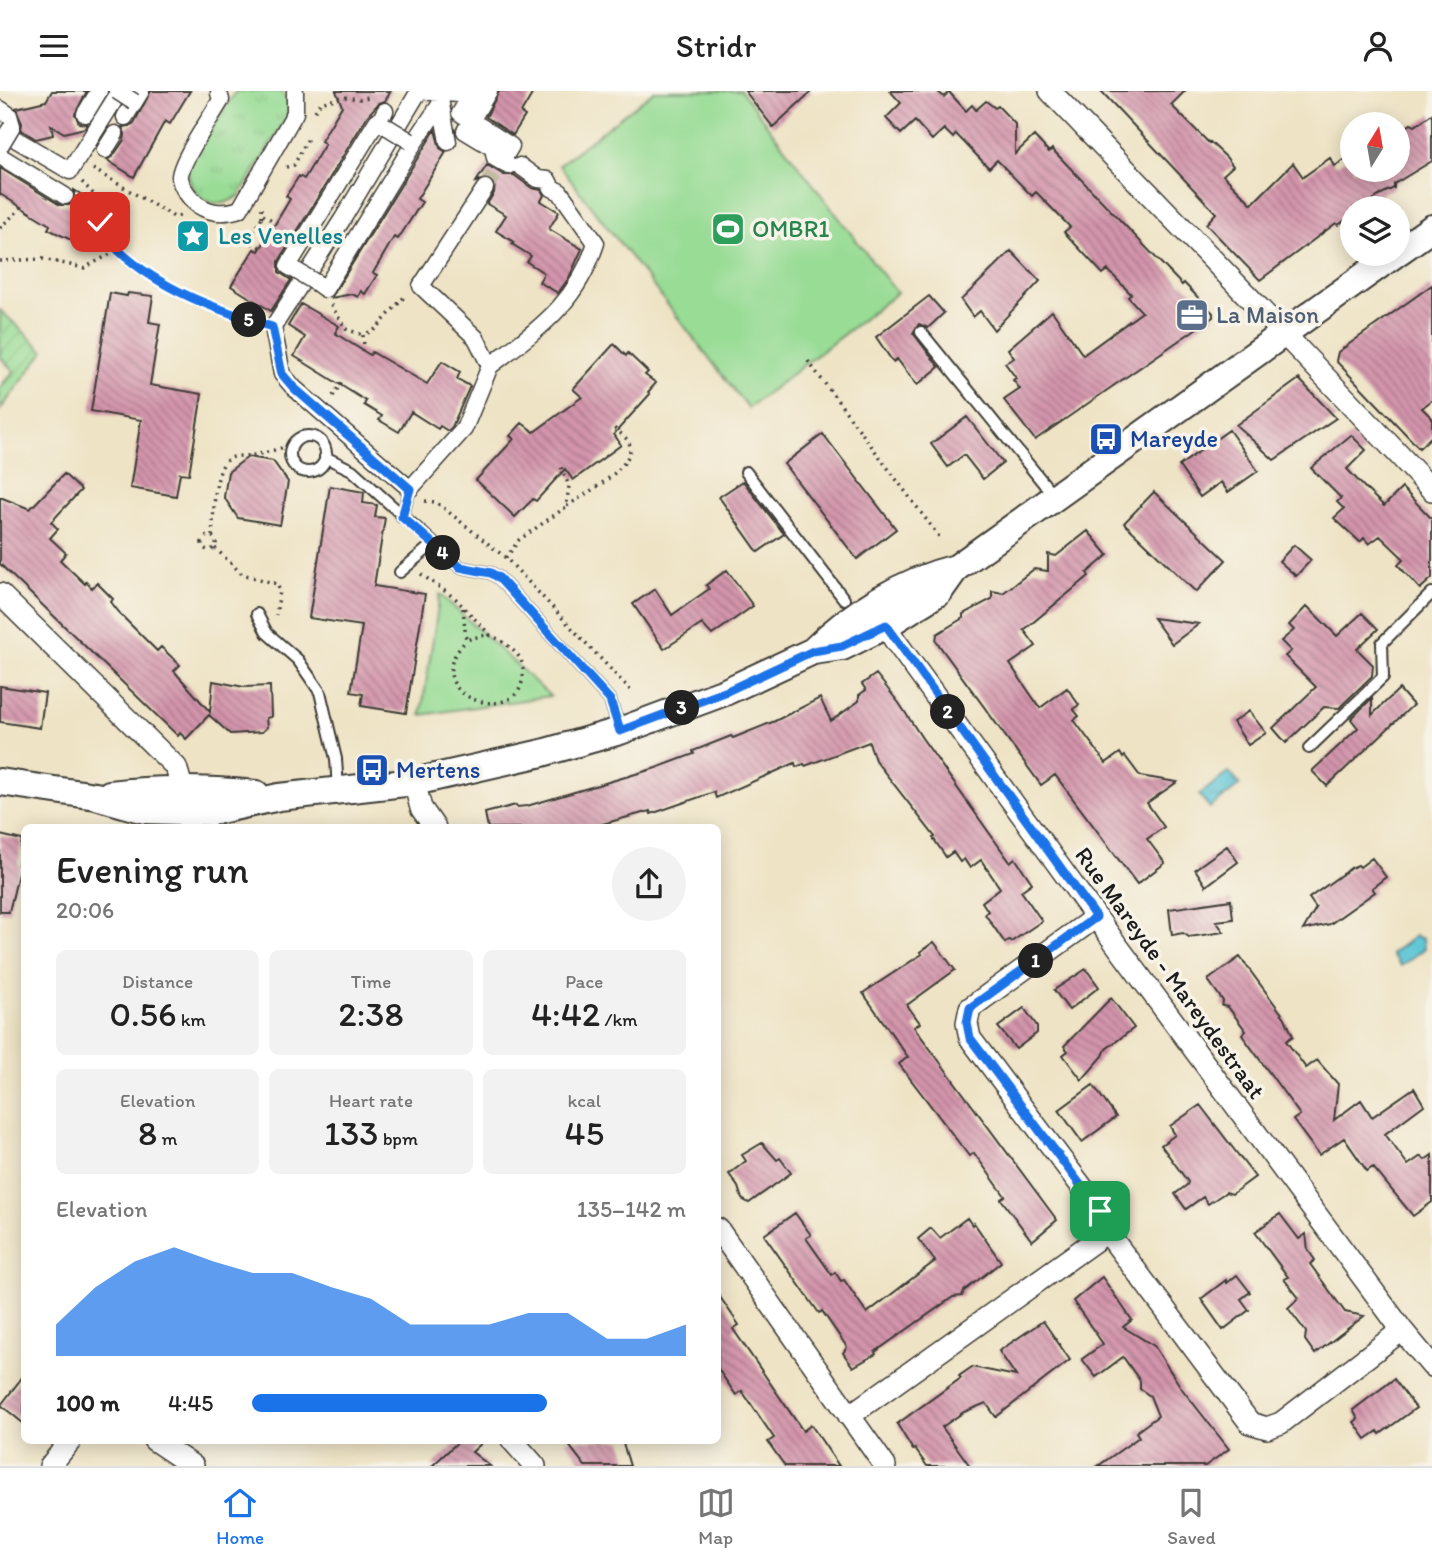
<!DOCTYPE html>
<html lang="en">
<head>
<meta charset="utf-8">
<style>
  body { margin:0; font-family:Itim,sans-serif; background:#f2f2f2; color:#222; height:100vh; display:flex; flex-direction:column; font-size:26px; white-space:nowrap }
  * { box-sizing:border-box; margin:0 }
  p { font-size:23px; color:#767676 }
  .icon { flex:none; width:38px; height:38px; fill:none; stroke:currentColor; stroke-width:2; stroke-linecap:round; stroke-linejoin:round }
  .map { position:relative; flex:1; overflow:hidden }
  .sheet { position:absolute; left:21px; top:733px; width:700px; height:620px; display:flex; flex-direction:column; background:#fff; border-radius:10px; box-shadow:0 4px 18px #0003 }
  .sheet>* { flex:none }
  .needle { width:46px; rotate:11deg }
  .fabs { position:absolute; left:1340px; top:21px; display:grid; gap:14px }
  .fabs a { display:grid; place-items:center; width:70px; height:70px; border-radius:50%; background:#fff; box-shadow:0 4px 18px #0003; font-size:35px }
  .pin { position:absolute; display:grid; place-items:center; width:60px; height:60px; color:#fff; margin:-30px; border-radius:14px; box-shadow:0 4px 10px #0006 }
  .km { position:absolute; width:35px; height:35px; margin:-18px; border-radius:50%; background:#222; color:#fff; font-size:19px; line-height:35px; text-align:center }
  .round { display:grid; place-items:center; flex:none; width:74px; height:74px; border-radius:37px; background:#f2f2f2 }
  .headline { display:flex; align-items:center; justify-content:space-between; height:119px; padding:0 35px }
  h1 { font-size:38px; font-weight:600; line-height:52px }
  .figures { display:grid; grid-template-columns:repeat(3,1fr); gap:10px; height:119px; padding:7px 35px }
  .figures div { display:grid; align-content:center; border-radius:10px; background:#f2f2f2; text-align:center }
  .figures b { font-size:35px; font-weight:600 }
  .figures small { font-size:19px; font-weight:400 }
  .figures p { font-size:19px }
  .chart { height:196px; padding:14px 35px }
  .chart p { display:flex; justify-content:space-between }
  .chart svg { width:100%; height:126px; margin-top:7px; fill:#1a73e8; opacity:.7 }
  ul { padding:0 35px; list-style:none; font-size:23px }
  li { display:grid; grid-template-columns:112px 84px 1fr; align-items:center; height:52px }
  li i { height:18px; border-radius:9px; background:#1a73e8 }
  header { display:flex; justify-content:space-between; align-items:center; height:91px; padding:0 35px; background:#fff; font-size:32px; font-weight:600 }
  .tabs { display:flex; justify-content:space-around; align-items:center; height:98px; border-top:2px solid #e0e0e0; background:#fff; font-size:19px; color:#767676 }
  .tabs a { display:grid; justify-items:center; gap:4px }
  .tabs .selected { color:#1a73e8 }
  .map>svg:first-child { display:block }
</style>
</head>
<body>
<header><svg class="icon" aria-label="menu" viewBox="0 0 24 24"><path d="M4 6h16M4 12h16M4 18h16"/></svg>Stridr<svg class="icon" aria-label="person" viewBox="0 0 24 24"><circle cx="12" cy="8" r="4"/><path d="M4 21q1-7 8-7t8 7"/></svg></header>
<div class="map">
<svg width="1432" height="1375" viewBox="0 0 1432 1375">
  <defs>
    <pattern id="park-tufts" width="24" height="20" patternUnits="userSpaceOnUse" patternTransform="scale(1.75)"><rect width="24" height="20" fill="#98dc95"/><path d="M3 7l-1-3M5 7V3M7 7l1-3M15 17l-1-3M17 17v-4M19 17l1-3" fill="none" stroke="#82bc80"/></pattern>
    <pattern id="garden-furrows" width="10" height="10" patternUnits="userSpaceOnUse" patternTransform="scale(1.75)"><rect width="10" height="10" fill="#98dc95"/><path d="M-1 1l2-2M0 10L10 0M9 11l2-2" fill="none" stroke="#82bc80"/></pattern>
    <pattern id="water-ripples" width="26" height="14" patternUnits="userSpaceOnUse" patternTransform="scale(1.75)"><rect width="26" height="14" fill="#5ac5d5"/><path d="M2 4q2-2 4 0t4 0M15 11q2-2 4 0t4 0" fill="none" stroke="#4ea9b6"/></pattern>
    <pattern id="building-back-hatch" width="6" height="6" patternUnits="userSpaceOnUse" patternTransform="scale(1.75)"><rect width="6" height="6" fill="#d394ab"/><path d="M-1 5l2 2M0 0l6 6M5-1l2 2" fill="none" stroke="#aa788a"/></pattern>
  </defs>
  <rect width="100%" height="100%" fill="#f7f3e8"/>
  <filter id="ink" filterUnits="userSpaceOnUse"><feTurbulence type="fractalNoise" baseFrequency=".0143" numOctaves="2"/><feDisplacementMap in="SourceGraphic" scale="14" xChannelSelector="R" yChannelSelector="G"/><feConvolveMatrix kernelMatrix="1 2 1 2 8 2 1 2 1" color-interpolation-filters="sRGB"/></filter>
  <filter id="wash" filterUnits="userSpaceOnUse"><feTurbulence type="fractalNoise" baseFrequency=".00686" numOctaves="4" result="noise"/><feDisplacementMap in="SourceGraphic" scale="28" xChannelSelector="R" yChannelSelector="G"/><feGaussianBlur stdDeviation="1.57" result="paint"/><feColorMatrix in="noise" values="0 0 0 0 0 0 0 0 0 0 0 0 0 0 0 0 0 1.4 0 .05"/><feComposite in="paint" operator="in"/></filter>
  <g filter="url(#wash)">
    <rect width="100%" height="100%" fill="#eee3c5"/>
    <path fill="#98dc95" stroke="#5a7c58" stroke-width="2" d="M654 0H741L897 202 748 317 559 74Z
      M440 503 550 605 421 624Z"/>
    <path fill="url(#park-tufts)" stroke="#5a7c58" stroke-width="2" d="M236 0H282L288 11V25L239 105C234 107 229 111 224 112 200 115 184 92 190 71Z"/>
    <path fill="url(#garden-furrows)" stroke="#5a7c58" stroke-width="2" d="M0 219 44 260 0 319V296L14 280 0 266Z"/>
    <path fill="url(#water-ripples)" stroke="#3b7078" stroke-width="2" d="M1229 681 1240 694 1210 717 1199 704Z
      M1415 845 1423 848 1424 858 1401 875 1391 863Z"/>
    <g id="blocks">
      <path fill="url(#building-back-hatch)" d="M52 0H87L75 23 79 32 87 33 85 37 64 42 51 34 53 44 36 48 21 39 22 32 16 17 46 10Z
        M151 0H190L170 33 165 30 134 86 107 69 113 65 124 49 125 43 122 36 129 35 134 32Z
        M336 0H391L385 10 379 12 368 24 279 170V181L291 189 271 220 231 195 254 158 259 160 290 108 286 105 299 85 304 88 325 53 321 50 342 15Z
        M499 0H534L521 22 525 25 513 44 486 26Z
        M745 0H812L773 36Z
        M890 0H937L944 6 949 1 966 20 972 14 976 19 986 10 995 17 998 15 1015 33V63L1034 45 1049 61 1052 58 1182 194 1184 192 1213 222V226L1035 349 1004 309 1020 298 1013 289 1016 287 1005 272 1014 267 1008 258 1052 220 1083 264 1142 221 1128 206 1131 203 1108 179 1103 183 1064 141 1070 136 1036 101 1032 105 997 69 989 77 956 43 953 47 944 38 932 49 915 30 901 43 886 27 901 12Z
        M1101 0H1185L1171 14 1209 52 1210 51 1226 66 1233 75 1223 84 1252 113 1293 72 1303 86 1330 67 1335 75 1353 63V79H1398V42L1411 33 1415 35 1432 23V70L1394 93V97L1383 102 1362 117H1353V124L1338 134 1336 132 1260 189 1206 133 1216 122Z
        M435 39 440 57 446 61 417 108 422 111 398 148 394 146 373 182 377 184 365 203 361 200 358 206 352 203 331 207Z
        M487 74 504 84H514L532 97 541 99 544 104 541 110 559 121 549 138 582 158 569 187 558 202 539 191 544 182 527 171 531 165 512 153 514 151 496 140 506 124 487 113 494 102 495 93 486 87 476 91Z
        M0 77 60 114H69L74 111V99L92 110 88 117 105 128 88 157 48 138 50 134 0 103Z
        M1011 160 1040 190 994 239 980 220 973 226 961 209Z
        M1432 194V309L1422 317 1432 327V345L1419 357 1336 270 1338 261Z
        M110 202 127 205 128 202 153 205 149 231 160 233 150 294 202 303 189 383 180 382 176 405 130 397 141 329 91 320Z
        M929 205 944 222 928 237 919 233 913 242 939 276 917 294 897 268 893 271 876 246Z
        M301 213 339 235 335 242 352 253 370 264 372 261 427 293 442 270 460 281 457 288 470 295 452 336 448 340 440 335 438 338 411 321 399 341 379 329 382 325 364 314 366 310 294 265 305 246 288 235Z
        M614 253 626 265 628 262 648 281 645 284 656 292 648 301 650 303 614 343 621 354 573 389 565 378 536 410 533 408 515 426 476 389 514 348 510 345 522 332 534 341 582 306 573 298Z
        M1299 288 1336 327 1274 369 1236 334Z
        M967 326 1003 372 983 388 964 364 948 376 931 353Z
        M1229 339 1258 380 1228 401 1221 391 1200 406 1179 375Z
        M823 343 896 438 857 468 784 373Z
        M1351 344 1366 359 1347 378 1366 398 1384 415 1402 397 1432 428V487L1420 498 1398 474 1404 468 1380 445 1369 453 1364 447 1360 451 1334 427 1344 418 1337 411 1341 407 1311 377Z
        M248 366 273 370 288 391 280 434 238 427 224 406 228 381Z
        M64 383 81 399 51 431 58 438 50 447 66 462 60 469 85 493 86 491 92 497 97 492 113 508 111 511 122 525 157 560 161 556 180 574 174 580 210 621 213 590 244 596 270 595 271 626 266 627 267 636 262 641 230 643 209 624 186 648 180 642 178 645 0 473V406L30 418Z
        M743 390 784 443 758 461 719 406Z
        M330 395 364 401 363 412 377 414 375 426 385 427 374 495 425 503 406 622 361 615 363 603 351 601 362 535 309 527Z
        M1154 401 1226 469 1196 501 1124 432Z
        M1088 440 1108 464 1087 482 1089 485 1024 539 1036 555 1010 573 1040 617 1067 597 1079 614 1073 618 1079 625 1074 629 1106 672 1120 662 1123 667 1125 665 1140 685 1177 691 1147 712 1164 736 1147 748 1165 772 1137 793 1055 684 1041 694 936 550 937 543 963 527V523L992 508V500L1003 502 1034 478 1048 480V463L1056 465Z
        M1294 454 1311 469 1296 485 1279 470Z
        M727 479 753 515 712 544 702 533 664 558 633 513 655 498 672 524 709 498 706 494Z
        M1307 515 1337 545 1362 522 1378 538 1357 558 1373 574 1372 585 1339 617 1324 616 1286 652 1273 637 1316 596 1285 565 1291 560 1281 550 1294 539 1289 534Z
        M1153 527 1199 533 1172 553Z
        M876 583 899 612 922 647 1010 771 1015 767 1032 792 1021 800 1042 830 1011 851 1009 849 1005 852 985 823 988 820 982 811 1000 797 981 769 970 777 964 768 960 771 953 761 946 766 933 747 935 746 875 669 869 651 805 675 804 673 796 676 795 672 716 707 714 701 651 723 650 720 588 737H488L485 722 516 714 517 716 527 715 656 677 694 663 693 660 731 645 733 647 775 630 820 607 831 630 859 610V604L866 599 862 593Z
        M0 595 45 602 40 637 0 631Z
        M1399 598 1413 614 1327 695 1312 680 1358 637 1351 628 1372 607V624Z
        M1249 620 1266 642 1248 654 1233 631Z
        M0 744 22 749 18 774 20 775 9 821H0Z
        M1227 755 1238 771 1206 795 1195 778Z
        M1372 767 1386 786 1372 797 1375 801 1330 833 1303 839 1316 817 1309 807 1351 777 1358 774 1360 776Z
        M1231 809 1233 828 1216 830 1224 841 1189 846 1183 842 1172 844 1169 818Z
        M934 851 955 879 907 914 920 932 914 936 1057 1129 1032 1150 1001 1108 1005 1105 974 1062 969 1065 899 973 908 966 863 902 922 863 920 861Z
        M1240 866 1285 927 1293 945 1286 950 1306 977 1317 969 1338 993 1334 1029 1361 1009 1372 1026 1414 997 1424 1014 1385 1043 1408 1074 1421 1065 1425 1069 1432 1064V1111L1413 1125 1373 1076 1367 1080 1344 1047 1319 1064 1293 1029 1300 1024 1242 944 1246 940 1228 916 1222 915 1223 910 1208 889Z
        M1086 878 1099 896 1069 919 1054 899Z
        M1111 907 1134 937 1106 958 1103 965 1082 989 1063 964 1068 960 1064 955Z
        M1024 917 1037 935V942L1016 958 998 936Z
        M1093 994 1116 1026 1082 1051 1059 1019Z
        M1200 1014 1255 1086 1232 1103 1226 1101 1208 1113 1203 1106 1186 1118 1175 1103 1187 1094 1188 1091 1161 1054 1175 1044 1170 1035Z
        M762 1052 777 1069 780 1067 791 1082 749 1112 742 1108 738 1096 729 1083 746 1070 742 1064Z
        M795 1122 811 1144 806 1147 832 1184 835 1181 841 1190 844 1189 867 1222 935 1170 918 1148 931 1137 940 1147 967 1127 972 1134 974 1132 1001 1171 964 1200 962 1205 953 1206 875 1261 876 1263 853 1276 843 1262 847 1256 822 1220 819 1222 764 1144Z
        M1280 1123 1299 1148 1306 1143 1308 1159 1315 1169 1310 1173 1345 1221 1364 1225 1315 1263 1305 1249 1306 1241 1288 1217 1299 1207 1284 1188 1288 1186 1255 1141Z
        M1237 1184 1250 1201 1241 1208 1249 1219 1223 1239 1201 1208 1226 1189 1227 1192Z
        M1102 1186 1132 1229 1123 1236 1154 1255 1182 1298 1229 1358 1205 1375H1098L1139 1346 1136 1341 1158 1325 1150 1305 1140 1298V1290L1123 1266 1096 1286 1082 1268 1103 1253 1073 1210Z
        M718 1203 739 1234 733 1238 803 1340 811 1334 839 1375H785L768 1351 774 1347 742 1300 736 1304 718 1278Z
        M1043 1230 1070 1269 996 1326 986 1312 964 1321 942 1336 970 1375H927L915 1358 913 1359 897 1333 961 1287 959 1285 972 1276 1016 1285 999 1260Z
        M24 1284V1333L1 1314Z
        M1394 1288 1416 1317 1380 1343 1378 1340 1366 1348 1354 1331 1358 1328 1353 1319Z
        M460 1349H485L472 1361 490 1375H432Z
        M565 1349H622L630 1375H585Z"/>
    </g>
  </g>
  <g filter="url(#ink)">
    <use href="#blocks" fill-opacity="0" stroke="#3c3a35" stroke-width="2"/>
    <g fill="none" stroke-linecap="round" stroke-linejoin="round">
      <path stroke="#c4bba3" stroke-width="16" stroke-dasharray="16 8" stroke-linecap="butt" d="M485 97 504 67"/>
      <g stroke="#3c3a35" stroke-width="14">
        <path id="service" d="M921 241 1054 405
          M290 363a18 18 0 1 1 36 0a18 18 0 1 1-36 0Z
          M325 366 352 379 460 476 491 482 499 487 610 609 620 640
          M746 381 844 508
          M402 426 410 398
          M400 481 433 453
          M257 523 267 542 298 569 320 601 336 668 338 698
          M1309 657 1383 586 1382 552 1432 502"/>
      </g>
      <g stroke="#3c3a35" stroke-width="19">
        <path id="pedestrian" d="M489 0 465 40 493 57 495 67 509 75
          M219 2 221 9C213 23 178 74 180 87 181 96 191 109 198 114 212 123 225 123 240 118L295 22V0
          M472 4 419 0 342 129 273 236 282 283 294 297 410 398 464 338 490 275 476 247 421 195 485 97
          M440 8 448 51
          M0 18 9 24 12 35
          M85 23 99 0
          M125 26 141 0
          M473 31 460 22 474 0
          M480 35 511 55 504 67
          M0 39 70 80 120 0
          M414 52 439 15
          M105 59 115 43
          M0 65 65 105
          M295 179 288 175 377 30 384 34 383 24 385 20
          M318 193 325 198 414 52 410 50
          M490 275C539 237 576 214 596 152L560 101 552 97 548 89 538 88 520 75"/>
      </g>
      <g stroke="#3c3a35" stroke-width="24">
        <path id="minor" d="M1050 0C1178 133 1306 264 1432 399
          M0 503 176 676 189 720V737
          M878 521 894 548 1096 826 1402 1239 1432 1275
          M414 691 421 717 435 737
          M1096 826 970 917 967 932 970 947 1100 1120 1107 1141 1250 1332 1267 1337 1281 1332 1402 1239
          M718 1138 885 1375
          M849 1325 1107 1141
          M154 1349 193 1375
          M512 1349 535 1375
          M50 1375 71 1349"/>
      </g>
      <g stroke="#3c3a35" stroke-width="30">
        <path id="tertiary" d="M1398 161 1432 137
          M813 560C852 521 903 490 956 477
          M0 691 96 705 145 719 211 721 279 706 414 691 542 662 620 640 725 601 813 560 842 556 886 534 939 501 956 477 1395 163
          M110 703C159 697 207 698 256 703"/>
      </g>
      <path stroke="#3c3a35" stroke-width="3.5" stroke-dasharray="2 5" stroke-linecap="butt" d="M315 20 320 12 343 6 359 8 369 6V9
        M286 76 294 74 307 49V45
        M93 78 174 126 180 125
        M82 91 102 112 93 127 100 131 107 121 110 122 105 130 117 151 118 159C157 195 205 215 255 231
        M263 124 274 130
        M262 126V116
        M0 137C8 128 17 123 23 113
        M260 156 252 152 251 145 262 126 260 125
        M0 170 43 168 84 177 118 159
        M331 214 346 238 363 244
        M361 259 364 255 363 244 376 238 405 205
        M808 270 940 447
        M333 305 343 289
        M425 410 436 411 506 467 632 601
        M567 415C583 404 642 373 628 350 624 344 616 339 611 335
        M202 452a7 7 0 1 1 14 0a7 7 0 1 1-14 0Z
        M212 445C214 427 213 381 227 369 236 363 245 366 254 364 267 362 280 357 292 354
        M215 457 242 483 277 493 280 500 276 524
        M506 467 519 449 566 416 569 395 560 373
        M421 483 456 508 490 544
        M463 517 466 549C474 547 484 543 492 545 501 548 517 561 521 569 525 579 523 598 515 604 494 622 448 607 451 577 451 567 460 557 466 549"/>
      <use href="#service" stroke="#fff" stroke-width="10"/>
      <use href="#pedestrian" stroke="#fff" stroke-width="16"/>
      <use href="#minor" stroke="#fff" stroke-width="21"/>
      <use href="#tertiary" stroke="#fff" stroke-width="26"/>
      <g stroke="#3c3a35" stroke-width="19" stroke-linecap="butt">
        <path id="pedestrian-bridge" d="M117 0 134 11
          M384 34 410 50
          M0 55 12 35
          M295 179 318 193"/>
      </g>
      <use href="#pedestrian-bridge" stroke="#fff" stroke-width="16"/>
    </g>
  </g>
  <g fill="none" stroke-linecap="round" stroke-linejoin="round" filter="url(#ink)">
    <g stroke="#fff" stroke-width="14">
      <path id="route" d="M100 131 107 121 110 122 105 130 117 151 118 159C162 200 216 218 272 236L282 283 294 297 410 398 402 426 460 476 491 482 499 487 610 609 620 640 725 601 813 560 842 555 886 534 1096 826 970 917 967 932 970 947 1100 1120"/>
    </g>
    <use href="#route" stroke="#1a73e8" stroke-width="9"/>
  </g>
  <defs>
    <g id="stadium-square" transform="scale(1.75)"><rect x="-9" y="-9" width="18" height="18" rx="4" fill="#2e9e5b" stroke="#f7f3e8"/><path d="M0-5a6.5 5 0 1 0 0 10a6.5 5 0 1 0 0-10ZM-3.5-1.8h7v3.6h-7Z" fill="#fff"/></g>
    <g id="sight-square" transform="scale(1.75)"><rect x="-9" y="-9" width="18" height="18" rx="4" fill="#0f9aa8" stroke="#f7f3e8"/><path d="M0-6L1.8-2.2L6-1.7L2.9 1.2L3.7 5.4L0 3.3L-3.7 5.4L-2.9 1.2L-6-1.7L-1.8-2.2Z" fill="#fff"/></g>
    <g id="office-square" transform="scale(1.75)"><rect x="-9" y="-9" width="18" height="18" rx="4" fill="#5c6f8a" stroke="#f7f3e8"/><path d="M-6-3h4V-5.5h4V-3h4V5H-6ZM-1-4.5V-3h2v-1.5ZM-6 0V1H6V0Z" fill="#fff"/></g>
    <g id="bus-square" transform="scale(1.75)"><rect x="-9" y="-9" width="18" height="18" rx="4" fill="#1a4fb4" stroke="#f7f3e8"/><path d="M-5-6H5V4H4V6H2V4H-2V6H-4V4H-5ZM-3.5-4V0h7V-4ZM-3.5 1.2v1.5H-2V1.2ZM2 1.2v1.5H3.5V1.2Z" fill="#fff"/></g>
  </defs>
  <g fill-rule="evenodd">
    <use href="#stadium-square" x="728" y="138"/>
    <use href="#sight-square" x="193" y="145"/>
    <use href="#office-square" x="1192" y="224"/>
    <use href="#bus-square" x="1106" y="348"/>
    <use href="#bus-square" x="372" y="679"/>
  </g>
  <g text-anchor="middle" stroke-width="7" stroke-linejoin="round" paint-order="stroke">
    <g font-size="24" fill="#27864d" stroke="#f7f3e8" text-anchor="start">
      <text x="752" y="146">OMBR1</text>
    </g>
    <g font-size="24" fill="#0d838f" stroke="#f7f3e8" text-anchor="start">
      <text x="218" y="153">Les Venelles</text>
    </g>
    <g font-size="24" fill="#4e5e75" stroke="#f7f3e8" text-anchor="start">
      <text x="1216" y="232">La Maison</text>
    </g>
    <g font-size="24" fill="#164399" stroke="#f7f3e8" text-anchor="start">
      <text x="1130" y="356">Mareyde</text>
      <text x="396" y="687">Mertens</text>
    </g>
    <g font-size="24" fill="#1c1c1c" stroke="#f7f3e8">
      <text transform="translate(1170 882) rotate(54)" y="8">Rue Mareyde - Mareydestraat</text>
    </g>
  </g>
</svg>
<div class="fabs">
<a><svg class="needle" viewBox="-14 -14 28 28"><path d="M0-13l5 13h-10z" fill="#e53935"/><path d="M0 13l5-13h-10z" fill="#767676"/></svg></a>
<a><svg class="icon" aria-label="layers" viewBox="0 0 24 24"><path d="M12 4l9 5-9 5-9-5zM3 14l9 5 9-5"/></svg></a>
</div>
<div class="pin" style="left:1100px;top:1120px;background:#1e9e55"><svg class="icon" aria-label="arrive" viewBox="0 0 24 24"><path d="M6 21V4h12l-3 4 3 4H6"/></svg></div>
<div class="pin" style="left:100px;top:131px;background:#d93025"><svg class="icon" aria-label="check" viewBox="0 0 24 24"><path d="M5 12l5 5 9-10"/></svg></div>
<b class="km" style="left:1036px;top:870px">1</b>
<b class="km" style="left:948px;top:621px">2</b>
<b class="km" style="left:682px;top:617px">3</b>
<b class="km" style="left:443px;top:462px">4</b>
<b class="km" style="left:249px;top:229px">5</b>
<section class="sheet">
<div class="headline"><div><h1>Evening run</h1><p>20:06</p></div><a class="round"><svg class="icon" aria-label="share" viewBox="0 0 24 24"><path d="M12 15V3M7 8l5-5 5 5M5 13v7h14v-7"/></svg></a></div>
<div class="figures">
<div><p>Distance</p><b>0.56<small> km</small></b></div>
<div><p>Time</p><b>2:38</b></div>
<div><p>Pace</p><b>4:42<small> /km</small></b></div>
</div>
<div class="figures">
<div><p>Elevation</p><b>8<small> m</small></b></div>
<div><p>Heart rate</p><b>133<small> bpm</small></b></div>
<div><p>kcal</p><b>45</b></div>
</div>
<div class="chart"><p><span>Elevation</span>135–142 m</p>
<svg viewBox="0 0 160 44" preserveAspectRatio="none"><path d="M0 44V33L10 20L20 11L30 6L40 11L50 15L60 15L70 20L80 24L90 33L100 33L110 33L120 29L130 29L140 38L150 38L160 33V44z"/></svg>
</div>
<ul>
<li><b>100 m</b>4:45<i style="width:68%"></i></li>
</ul>
</section>
</div>
<nav class="tabs">
<a class="selected"><svg class="icon" aria-label="home" viewBox="0 0 24 24"><path d="M3 11l9-7 9 7M6 9v11h12V9"/></svg>Home</a>
<a><svg class="icon" aria-label="map" viewBox="0 0 24 24"><path d="M3 6l6-2 6 2 6-2v14l-6 2-6-2-6 2zM9 4v14M15 6v14"/></svg>Map</a>
<a><svg class="icon" aria-label="saved" viewBox="0 0 24 24"><path d="M7 4h10v16l-5-4-5 4z"/></svg>Saved</a>
</nav>
</body>
</html>
